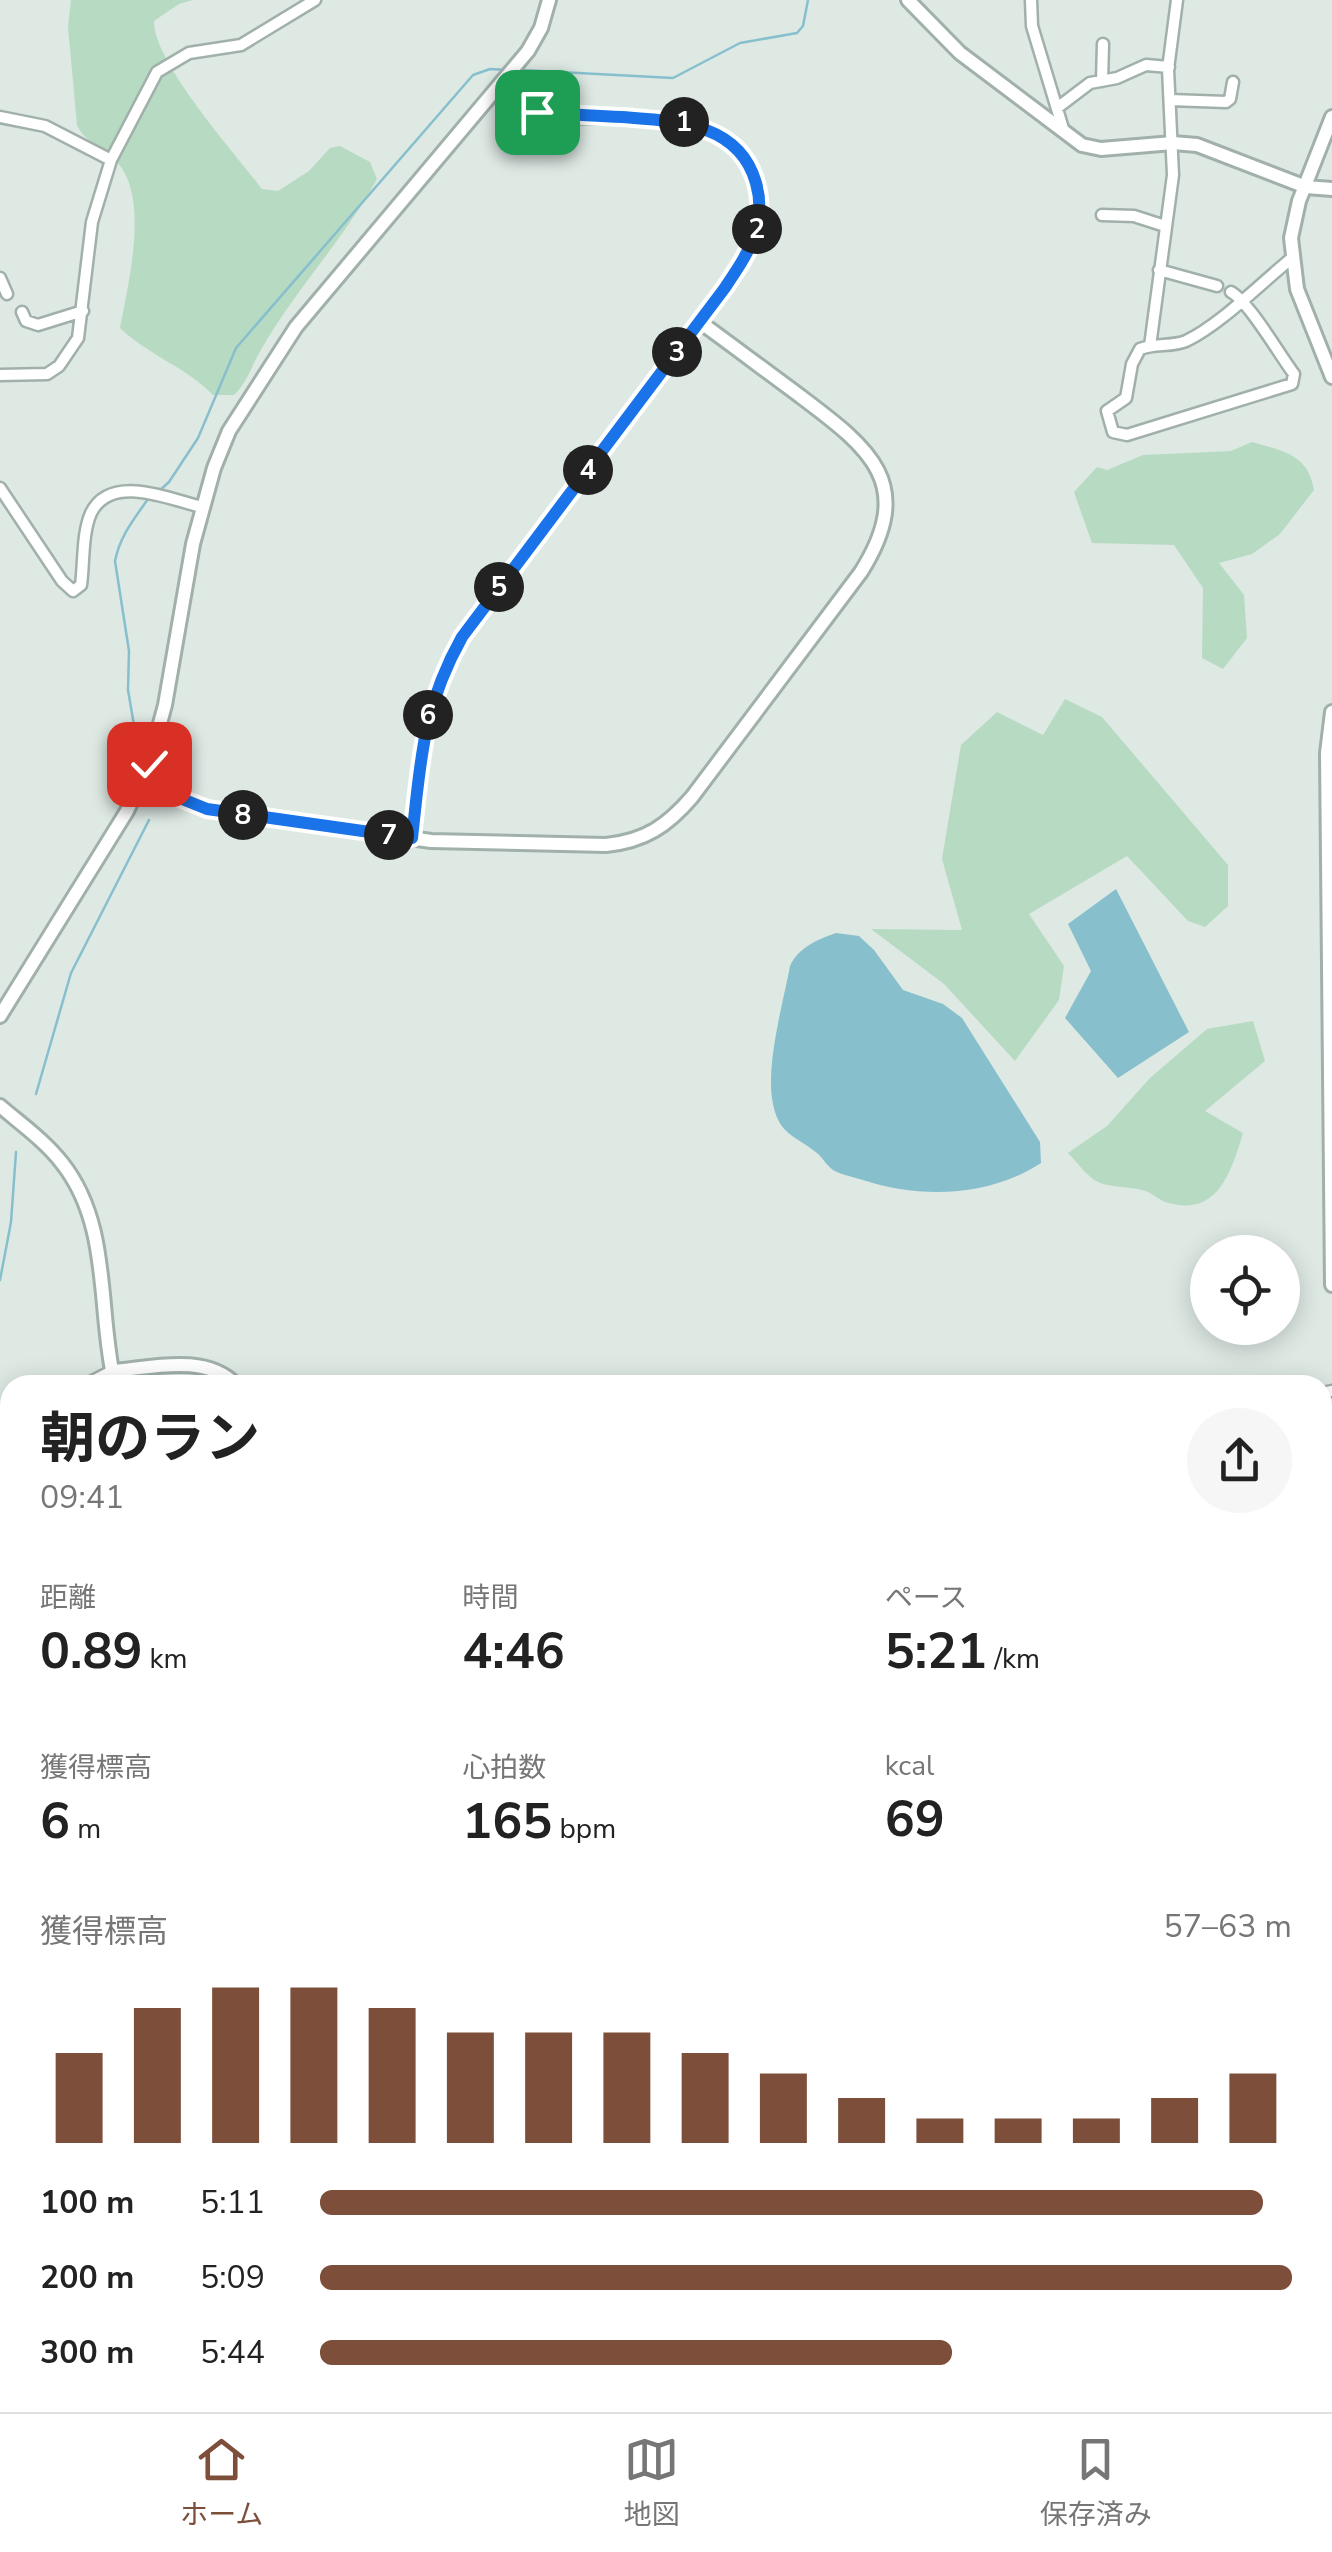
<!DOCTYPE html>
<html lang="ja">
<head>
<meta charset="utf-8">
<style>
  body { margin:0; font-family:"Nunito Sans","Noto Sans JP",sans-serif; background:#f6f6f6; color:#222; height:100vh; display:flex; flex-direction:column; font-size:38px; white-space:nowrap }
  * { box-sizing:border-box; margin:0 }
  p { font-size:32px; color:#767676 }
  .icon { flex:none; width:55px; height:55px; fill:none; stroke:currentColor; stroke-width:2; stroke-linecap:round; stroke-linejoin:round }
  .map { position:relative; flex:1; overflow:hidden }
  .sheet { position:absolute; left:0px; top:1375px; width:1332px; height:1038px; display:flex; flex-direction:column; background:#fff; border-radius:30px 30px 0 0; box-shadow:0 5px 25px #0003 }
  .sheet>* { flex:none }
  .buttons { position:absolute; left:1190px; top:1235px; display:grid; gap:20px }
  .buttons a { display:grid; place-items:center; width:110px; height:110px; border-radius:50%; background:#fff; box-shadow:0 5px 25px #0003; font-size:50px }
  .pin { position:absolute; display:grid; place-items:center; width:85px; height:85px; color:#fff; margin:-42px; border-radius:20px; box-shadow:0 5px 15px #0006 }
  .km { position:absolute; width:50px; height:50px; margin:-25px; border-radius:50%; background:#222; color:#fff; font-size:28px; line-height:50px; text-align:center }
  .round { display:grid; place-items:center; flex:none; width:105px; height:105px; border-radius:52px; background:#f6f6f6 }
  .head { display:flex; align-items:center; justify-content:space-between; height:170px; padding:0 40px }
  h1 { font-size:55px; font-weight:700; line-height:75px }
  .figures { display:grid; grid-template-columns:repeat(3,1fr); gap:15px; height:170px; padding:10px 40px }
  .figures div { display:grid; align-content:center }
  .figures b { font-size:50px; font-weight:700 }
  .figures small { font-size:28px; font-weight:400 }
  .figures p { font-size:28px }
  .chart { height:280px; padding:20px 40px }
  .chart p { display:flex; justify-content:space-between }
  .chart svg { width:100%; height:180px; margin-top:10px; stroke:#7d4e3a; stroke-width:6 }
  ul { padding:0 40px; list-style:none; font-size:32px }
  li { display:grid; grid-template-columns:160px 120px 1fr; align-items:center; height:75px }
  li i { height:25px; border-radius:12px; background:#7d4e3a }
  .tab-bar { display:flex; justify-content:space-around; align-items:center; height:140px; border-top:2px solid #e0e0e0; background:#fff; font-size:28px; color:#767676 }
  .tab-bar a { display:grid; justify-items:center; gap:5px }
  .tab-bar .selected { color:#7d4e3a }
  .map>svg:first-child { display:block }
</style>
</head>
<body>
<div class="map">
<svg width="1332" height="2412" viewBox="0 0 1332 2412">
  <rect width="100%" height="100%" fill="#dee9e4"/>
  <path fill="#b7dac2" d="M71 0H193L179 4 154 21C153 62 235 153 262 189L278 191 309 171 330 148 340 146 370 162 377 179C344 239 296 289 262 348 252 364 248 382 234 395H213C186 367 148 355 120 328 128 285 148 205 121 167 108 148 86 145 77 125L68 27Z
    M1252 442C1283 451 1308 454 1314 490L1280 534 1252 554 1219 563 1244 595 1247 638 1223 669 1202 658 1203 588 1174 545 1092 543 1074 492 1097 467 1107 470 1143 455 1231 451Z
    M1065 699 1102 717 1228 865V906L1205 927 1188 921 1127 856 1029 914 1064 966 1059 1000 1015 1061 944 984 871 929 962 930 942 859 961 745 997 712 1043 735Z
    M1253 1021 1265 1061 1205 1111 1243 1133C1232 1169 1219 1217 1169 1203 1159 1201 1152 1192 1142 1190 1128 1186 1108 1188 1096 1181 1086 1175 1077 1162 1068 1153L1107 1126 1150 1078 1207 1029Z
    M10 1971V2022L0 2035V1986Z
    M1332 2276V2412H1240L1241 2403 1322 2402 1323 2286Z"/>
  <path fill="#87bfcd" d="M1116 889 1189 1032 1118 1078 1065 1018 1091 971 1068 924Z
    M836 933 859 936 874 950 903 990 943 1004 962 1018 1040 1142 1041 1163C989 1197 921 1199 863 1180 854 1177 841 1175 833 1170 827 1166 823 1158 817 1153 796 1136 779 1135 773 1104 765 1066 783 1004 790 966 798 948 818 939 836 933Z
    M1323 2030 1332 2031V2098L1323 2094Z"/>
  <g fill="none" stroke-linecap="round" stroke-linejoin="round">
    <path stroke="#87bfcd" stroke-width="2.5" d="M521 70 673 78 740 43 797 33 803 26 808 0
      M158 492 169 482 198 438 236 348 473 75 490 69 508 70
      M135 731 128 690 129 651 115 561C120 536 134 519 148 499
      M36 1094 71 973 149 820
      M0 1280 11 1222 16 1152
      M1322 1785 1332 1774
      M1092 2412 1102 2402"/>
    <g stroke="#a1b0ab" stroke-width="15">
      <path id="minor" d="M1031 0 1032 26 1064 132
        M1102 81 1103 44
        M1170 100 1226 102 1230 99 1233 82
        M1057 108 1090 83 1117 78 1146 65 1169 67
        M0 117 45 126 111 160
        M1102 215 1134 216 1165 226
        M1159 270 1217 286
        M0 278 7 294
        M1231 292C1249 302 1279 354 1294 374L1292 384 1127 435 1113 432 1107 411 1126 398 1132 364 1140 349C1155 343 1172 347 1186 341 1220 325 1261 283 1292 258
        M22 312 26 321 38 325 83 311
        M1150 346 1173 175 1168 69 1177 0
        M0 375 47 374 59 366 78 338 92 222 111 160 157 72 189 53 241 45 315 0
        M0 488 62 581 73 591 81 585C84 563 82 533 91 513 111 472 171 500 202 507
        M85 1385 112 1371
        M1322 1393 1332 1391
        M0 1437 10 1432
        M0 1605 10 1618
        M1322 1736 1332 1714
        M1322 1752 1332 1732
        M1322 1930 1332 1933
        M0 2321 10 2314
        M202 2402 223 2412
        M327 2402 328 2408
        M398 2402 400 2412
        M693 2402 706 2412
        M791 2402 804 2412
        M888 2402 901 2412
        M1147 2402 1149 2412
        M14 2412 15 2402
        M48 2412V2402
        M81 2412 82 2402
        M115 2412 116 2402
        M149 2412 150 2402
        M184 2412 185 2402
        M253 2412V2402
        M287 2412 288 2402
        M353 2412 363 2402
        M367 2412 379 2402
        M640 2412 647 2402
        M775 2412 782 2402
        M934 2412 942 2402
        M957 2412 965 2402
        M1111 2412 1116 2402"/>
    </g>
    <g stroke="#a1b0ab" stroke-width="18">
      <path id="tertiary" d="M908 0 960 53 1082 145 1101 149 1173 143 1197 145 1306 187 1332 189
        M1332 117 1299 201 1291 238 1297 289 1332 377
        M1332 712 1327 753 1332 1285
        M140 782 207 809 431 841 606 845C645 841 667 826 692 797L861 572C917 483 869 448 800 396 766 371 733 346 700 322
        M412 838C421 759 422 708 462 637L725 289C748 255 767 225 756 183 731 91 597 129 529 111 516 107 506 99 496 91
        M0 1016 127 811 149 764 165 705 193 544 214 468 229 431 296 327 528 51 541 28 549 0
        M0 1106C21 1124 45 1141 62 1163 112 1226 97 1312 115 1385
        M112 1371C152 1368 205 1353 236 1385
        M1322 1467 1332 1419
        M0 1659 10 1675
        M0 1769 10 1773
        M1322 2002 1332 2004
        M1322 2137 1332 2140
        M1322 2259 1332 2249
        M1035 2412 1042 2402
        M1225 2412 1226 2402"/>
    </g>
    <use href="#minor" stroke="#fff" stroke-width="10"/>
    <use href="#tertiary" stroke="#fff" stroke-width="12"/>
  </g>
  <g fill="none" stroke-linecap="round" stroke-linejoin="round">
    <g stroke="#fff" stroke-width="20">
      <path id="route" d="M149 764 140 782 207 809 412 838C421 759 422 709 462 637L724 289C747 255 768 225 756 183 739 122 674 121 622 117 593 116 565 114 537 112"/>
    </g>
    <use href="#route" stroke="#1a73e8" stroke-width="12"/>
  </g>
</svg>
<div class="buttons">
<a><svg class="icon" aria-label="locate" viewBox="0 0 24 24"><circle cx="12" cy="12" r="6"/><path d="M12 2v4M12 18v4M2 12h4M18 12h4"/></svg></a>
</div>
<div class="pin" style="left:537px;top:112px;background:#1e9e55"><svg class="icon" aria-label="arrive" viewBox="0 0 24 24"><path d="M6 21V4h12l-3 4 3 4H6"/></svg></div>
<div class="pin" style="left:149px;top:764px;background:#d93025"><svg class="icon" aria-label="check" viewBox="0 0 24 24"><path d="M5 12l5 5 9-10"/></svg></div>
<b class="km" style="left:684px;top:122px">1</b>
<b class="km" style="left:757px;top:229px">2</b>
<b class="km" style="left:677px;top:352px">3</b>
<b class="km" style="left:588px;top:470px">4</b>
<b class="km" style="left:499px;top:587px">5</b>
<b class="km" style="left:428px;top:715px">6</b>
<b class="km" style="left:389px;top:835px">7</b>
<b class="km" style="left:243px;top:815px">8</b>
<section class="sheet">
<div class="head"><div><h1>朝のラン</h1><p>09:41</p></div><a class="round"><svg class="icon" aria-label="share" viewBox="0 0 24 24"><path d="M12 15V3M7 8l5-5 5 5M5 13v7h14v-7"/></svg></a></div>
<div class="figures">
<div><p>距離</p><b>0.89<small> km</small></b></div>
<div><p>時間</p><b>4:46</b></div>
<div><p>ペース</p><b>5:21<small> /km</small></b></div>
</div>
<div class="figures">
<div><p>獲得標高</p><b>6<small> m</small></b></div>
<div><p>心拍数</p><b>165<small> bpm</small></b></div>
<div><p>kcal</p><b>69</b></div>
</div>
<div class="chart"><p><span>獲得標高</span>57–63 m</p>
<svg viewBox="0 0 160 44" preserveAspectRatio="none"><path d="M5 44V22M15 44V11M25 44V6M35 44V6M45 44V11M55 44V17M65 44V17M75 44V17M85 44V22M95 44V27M105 44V33M115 44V38M125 44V38M135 44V38M145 44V33M155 44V27"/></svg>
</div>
<ul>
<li><b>100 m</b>5:11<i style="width:97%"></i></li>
<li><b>200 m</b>5:09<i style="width:100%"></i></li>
<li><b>300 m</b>5:44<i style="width:65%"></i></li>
</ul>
</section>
</div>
<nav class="tab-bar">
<a class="selected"><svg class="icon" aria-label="home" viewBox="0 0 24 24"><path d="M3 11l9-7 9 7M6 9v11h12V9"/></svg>ホーム</a>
<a><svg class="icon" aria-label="map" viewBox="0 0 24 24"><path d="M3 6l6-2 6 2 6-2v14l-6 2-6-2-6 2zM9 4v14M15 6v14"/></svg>地図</a>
<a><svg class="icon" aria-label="saved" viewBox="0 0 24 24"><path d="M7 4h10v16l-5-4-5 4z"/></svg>保存済み</a>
</nav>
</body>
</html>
